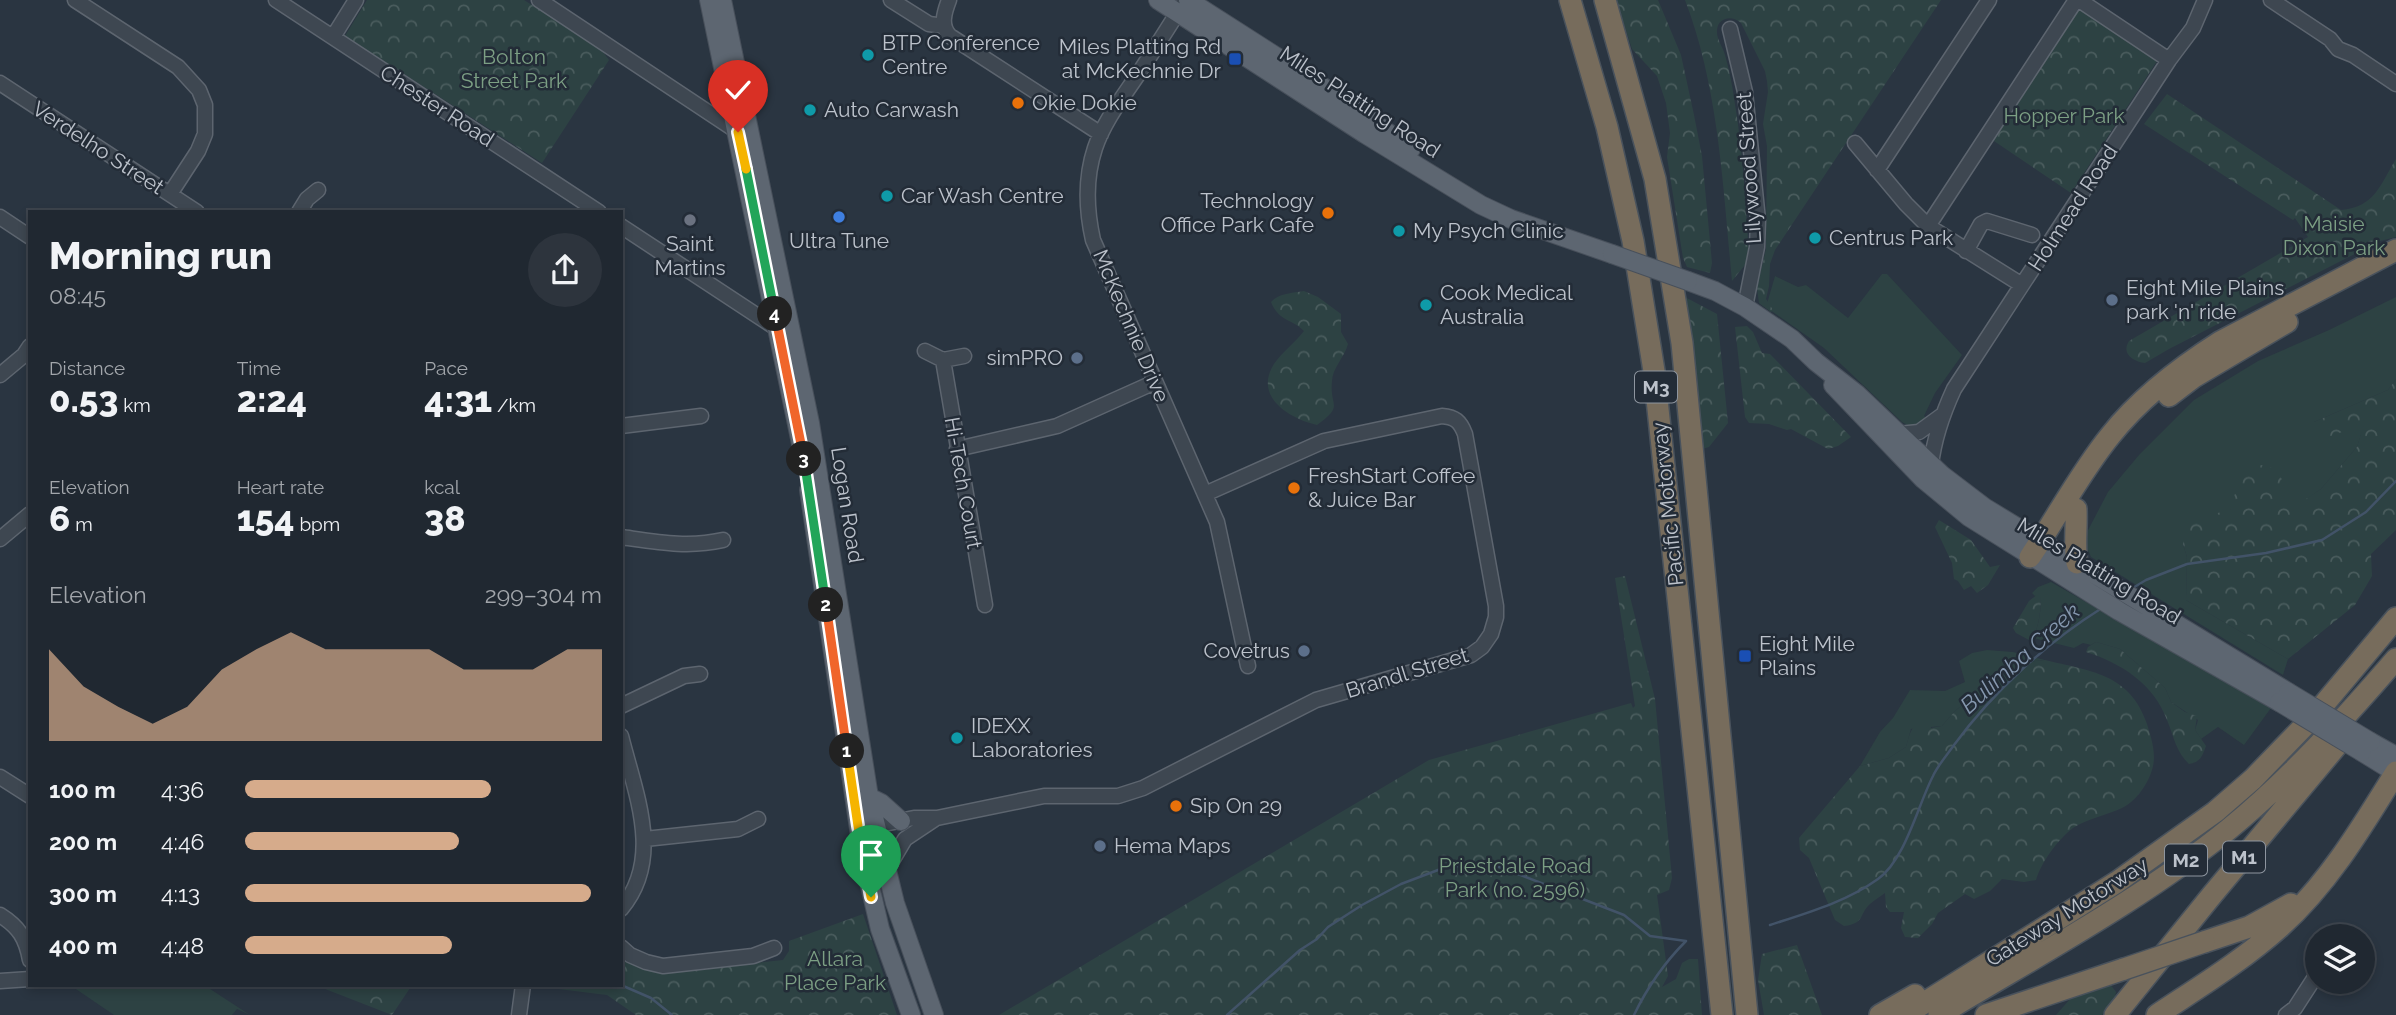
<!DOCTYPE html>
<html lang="en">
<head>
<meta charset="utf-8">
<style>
  body { margin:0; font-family:Raleway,sans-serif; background:#2d343d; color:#f1f3f6; height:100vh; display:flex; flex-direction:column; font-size:26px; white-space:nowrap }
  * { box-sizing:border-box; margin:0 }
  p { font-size:23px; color:#a2a6ab }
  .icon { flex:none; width:38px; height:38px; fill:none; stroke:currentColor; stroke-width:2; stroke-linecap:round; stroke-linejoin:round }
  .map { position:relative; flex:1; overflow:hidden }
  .panel { position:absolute; left:28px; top:210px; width:595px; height:777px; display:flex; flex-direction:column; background:#202831; border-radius:0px; box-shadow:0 4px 10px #0003,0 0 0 2px #3d444d }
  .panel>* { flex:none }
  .buttons { position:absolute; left:2305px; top:924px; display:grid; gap:14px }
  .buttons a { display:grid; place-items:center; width:70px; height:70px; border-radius:50%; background:#202831; box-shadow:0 4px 10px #0003,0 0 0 2px #3d444d; font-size:35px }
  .pin { position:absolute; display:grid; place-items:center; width:60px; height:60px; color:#fff; margin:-72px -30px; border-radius:50% 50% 50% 0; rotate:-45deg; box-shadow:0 0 7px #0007 }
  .pin .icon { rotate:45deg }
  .km { position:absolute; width:35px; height:35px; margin:-18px; border-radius:50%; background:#222; color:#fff; font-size:19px; line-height:35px; text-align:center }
  .round { display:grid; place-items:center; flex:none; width:74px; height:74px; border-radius:37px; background:#2d343d }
  .headline { display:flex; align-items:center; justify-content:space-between; height:119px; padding:0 21px }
  h1 { font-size:38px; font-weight:800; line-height:52px }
  .stats { display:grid; grid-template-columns:repeat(3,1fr); gap:10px; height:119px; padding:7px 21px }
  .stats div { display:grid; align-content:center }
  .stats b { font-size:35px; font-weight:800 }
  .stats small { font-size:19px; font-weight:400 }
  .stats p { font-size:19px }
  .chart { height:196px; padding:14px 21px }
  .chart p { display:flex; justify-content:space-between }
  .chart svg { width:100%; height:126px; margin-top:7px; fill:#d6ab8b; opacity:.7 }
  ul { padding:0 21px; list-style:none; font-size:23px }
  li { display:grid; grid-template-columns:112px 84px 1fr; align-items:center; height:52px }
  li i { height:18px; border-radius:9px; background:#d6ab8b }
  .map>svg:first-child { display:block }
</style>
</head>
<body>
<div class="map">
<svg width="2396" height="1015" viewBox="0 0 2396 1015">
  <defs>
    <pattern id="forest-crowns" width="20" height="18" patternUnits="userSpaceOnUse" patternTransform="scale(1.75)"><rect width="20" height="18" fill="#2d4243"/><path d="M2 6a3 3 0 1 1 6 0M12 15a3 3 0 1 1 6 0" fill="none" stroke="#4a5c5d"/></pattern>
  </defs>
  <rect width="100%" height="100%" fill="#2a3541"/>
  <path fill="#2d4243" d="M1882 274H1887L1962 355 1935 393 1924 416 1927 419 1914 429 1902 422 1824 348 1766 307 1775 276 1798 287 1806 285 1848 318Z
    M2396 297V379L2388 390 2314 422 2365 423 2357 447 2321 489 2297 506 2231 509 2183 544 2187 557 2186 600 2288 659 2283 675 2091 557 2087 548 2086 534 2108 492 2139 455 2194 400 2258 361 2329 330Z
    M2051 582 2271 708 2244 745 2218 727 2201 739 2195 730 2198 720 2171 702 2165 688 2120 649 2096 642 2091 645 2083 643 2074 648 2033 638C2039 625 2041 610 2041 595L2035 596 2032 593 2038 587Z
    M1987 650 2013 652 2045 660 2011 664 1994 684 1971 698 1954 712 1942 726 1911 729 1906 747 1889 758 1860 766 1880 732 1893 718 1910 690 1945 691 1965 682 1959 661 1972 653Z
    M70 985H204L250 1015 237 1009 232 1015H114Z"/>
  <path fill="url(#forest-crowns)" d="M367 0H524L600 48 609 60 542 163 345 36Z
    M1616 0H1658L1681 55 1694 115 1702 156 1712 263 1710 273 1687 267 1683 258 1667 157 1670 133 1666 103 1657 76 1632 49Z
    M1685 0H1941L1775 250 1770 264 1769 286 1766 299 1773 310 1771 312 1759 303 1757 288 1766 249 1767 146 1763 124 1768 92 1767 81 1765 71 1741 23C1733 15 1718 17 1717 30 1716 39 1723 47 1725 55 1729 69 1732 84 1734 98 1743 151 1746 206 1749 260L1732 281C1723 187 1719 89 1685 0Z
    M2080 8 2155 58 2157 61 2071 193 1991 139Z
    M2167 94 2341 210C2375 207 2380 185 2396 159V237L2380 241 2169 349 2145 363C2133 361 2121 354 2129 341L2308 237 2295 218 2293 220 2144 124Z
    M1304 291 1318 297 1341 314V332L1348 344C1345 356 1332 369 1332 381 1329 407 1345 405 1317 425 1290 419 1253 397 1274 364 1282 352 1295 343 1304 331 1293 319 1279 322 1271 302 1279 293 1293 293 1304 291Z
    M1683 296 1717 314 1728 423 1709 447 1702 449Z
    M1747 326 1753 332 1762 353 1770 354 1851 437 1838 446 1828 449 1791 429 1787 430 1769 424 1749 423 1745 417 1735 327Z
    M2396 379V530L2371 554 2372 576 2355 605 2288 659 2186 600 2187 557 2183 544 2188 522 2231 509 2242 466 2266 465 2277 471 2297 505 2321 489 2357 447 2364 424 2320 440 2310 436 2314 422 2388 390Z
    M1939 520 1971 540 1990 567 2000 565 1988 585 1977 593 1971 586 1964 590 1958 581 1954 579 1952 563 1935 527Z
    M1625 576 1655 699 1672 878 1669 890 1657 895 1668 976 1662 987 1676 979 1682 963 1689 959H1698L1702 1015H999L1429 760 1631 703 1633 708 1635 706 1615 578Z
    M2038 594 2041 595C2041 610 2039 625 2033 638L2029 640 2016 633 2013 628 2029 601Z
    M2096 642 2120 649 2165 688 2171 702 2185 712 2197 716 2195 730 2206 746C2202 757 2200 762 2189 764 2176 752 2174 737 2167 720 2154 684 2121 663 2086 652L2088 647Z
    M2045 660C2089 671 2130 673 2147 724 2151 737 2156 752 2153 766 2150 781 2137 801 2122 808 2107 815 2087 819 2073 828 2058 839 2041 863 2036 880L2024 882 2002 879 1990 891 1974 899 1965 894 1938 913 1932 924 1918 938 1905 937 1901 928 1904 912H1890L1886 907 1885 893C1880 897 1874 900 1870 904 1858 915 1866 923 1844 926L1835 920 1809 858 1800 850 1799 838 1860 766 1889 758 1906 747C1910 733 1911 725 1925 719L1930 722 1931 728 1942 726 1954 712 1971 698 1994 684 2011 664Z
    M863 914 897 1015H636L607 995 526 985H621V956L677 971 783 960 789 951V941Z
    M1797 945 1822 1015H1764L1758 980 1762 954Z
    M2110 984 2116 992 2114 1002 2102 1015H2056L2071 998Z
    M315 985H412L392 1015Z"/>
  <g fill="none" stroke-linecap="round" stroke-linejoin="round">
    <path stroke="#425368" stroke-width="2.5" d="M2131 589 2146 580 2187 564 2266 553 2322 540 2366 512 2396 481
      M1770 925C1807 913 1846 902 1878 879 1905 860 1918 805 1933 776 1938 765 1947 755 1954 745 1993 692 2046 643 2102 608
      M621 985 651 998 672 1015
      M1227 1015 1300 950 1317 939 1328 927 1362 905 1401 884 1446 867 1492 864 1624 915 1650 936 1686 941
      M1634 1015C1647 988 1664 963 1686 941"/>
    <g stroke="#5d656f" stroke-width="17">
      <path id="minor" d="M75 0 178 67 199 90 205 105V134L198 151 170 194
        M276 0 599 212
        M539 0 738 132
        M891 0 929 24 944 26
        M949 0C944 13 940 26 950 36L1101 134
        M2079 0 2169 60
        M2271 0 2330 39 2338 49 2353 55 2396 84
        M1183 4C1168 28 1154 50 1139 73 1123 97 1104 121 1095 148 1085 178 1086 209 1093 240L1217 522 1248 666
        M1730 29 1745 92 1758 220 1757 247 1745 307
        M333 37 356 0
        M0 83 197 212
        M1855 143 1906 204 1928 226 2022 285
        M1877 170 1989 0
        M299 212 307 199 318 190
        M0 217 30 237
        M621 226 779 330
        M1928 226 2076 0
        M1966 251 1981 224 1987 221 2032 235
        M925 351 943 360 964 356
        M943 360 985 605
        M0 375 24 355 30 346
        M621 426 701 416
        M1898 434 1919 432 1941 416
        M957 449 1057 426 1155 382
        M1931 465C1934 438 1943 413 1954 389L2169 60 2193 28 2205 0
        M621 537C657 542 688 548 723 540
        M0 539 30 514
        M621 706 684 676 700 674
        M621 736C635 793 664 858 621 909
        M0 777 30 796
        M645 839 738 829 758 819
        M863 855 871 832 884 824 914 818H937L1044 796H1118L1143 788 1316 700 1471 655 1482 647 1491 634 1496 617V606L1465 434C1460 421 1455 417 1442 416L1324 441 1205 494
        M886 871 905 839 935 819
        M0 915C19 927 26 938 30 960
        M621 947 630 955 646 962 663 966 753 956 774 948
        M0 981 30 979
        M519 1015 523 985
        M2286 1015 2295 1008 2317 974"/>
    </g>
    <g stroke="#48505b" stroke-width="20">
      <path id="major" d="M709 0 805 463
        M722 0 810 423 869 797 895 903 934 1015
        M1158 0 1365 134 1481 205 1511 219 1612 254
        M1188 0 1316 82 1411 149
        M1688 281 1715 291 1745 307 1792 339 1816 362 1857 394 1942 475 1984 507 2288 692
        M1833 385 1923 479 1969 517 2119 611 2279 702
        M809 490 863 856 880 929 911 1015
        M2371 742 2396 756
        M2362 752 2396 773
        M869 797 881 803 901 821"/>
    </g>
    <g stroke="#49525c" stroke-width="24">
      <path id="highway" d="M1570 0 1607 127 1633 241 1654 371 1722 1015
        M1605 0 1655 179 1682 343 1747 1015
        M2169 396 2194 377 2287 322
        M2076 509C2077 527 2074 545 2077 563
        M2030 557C2057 517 2080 473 2110 436 2140 398 2179 368 2220 342L2396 250
        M2204 942 2249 927 2291 904
        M1880 1015 1915 995
        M1905 1015 2117 882 2215 812 2253 779 2315 715 2396 618
        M1939 1015C2036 956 2140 901 2229 829 2291 778 2344 719 2396 659
        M1986 1015 2124 969
        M2115 1015 2212 895 2343 738
        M2157 1015C2199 987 2242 961 2280 927 2328 884 2362 827 2396 772"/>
    </g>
    <use href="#minor" stroke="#3e4751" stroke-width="14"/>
    <use href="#major" stroke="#5d6671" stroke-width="18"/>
    <use href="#highway" stroke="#776c5c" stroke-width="21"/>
    <g stroke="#48505b" stroke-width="20" stroke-linecap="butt">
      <path id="major-bridge" d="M1612 254 1688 281
        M2288 692 2371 742
        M2279 702 2362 752"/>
    </g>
    <g stroke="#49525c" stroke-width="24" stroke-linecap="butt">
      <path id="highway-bridge" d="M2124 969 2204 942"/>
    </g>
    <use href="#major-bridge" stroke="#5d6671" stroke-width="18"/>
    <use href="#highway-bridge" stroke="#776c5c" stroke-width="21"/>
  </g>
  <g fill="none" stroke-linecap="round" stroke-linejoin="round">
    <g stroke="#fff" stroke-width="14">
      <path id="split-1" d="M847 751 858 826 871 897"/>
    </g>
    <g stroke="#fff" stroke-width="14">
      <path id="split-2" d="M826 605 847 751"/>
    </g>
    <g stroke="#fff" stroke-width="14">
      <path id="split-3" d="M804 459 826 605"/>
    </g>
    <g stroke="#fff" stroke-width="14">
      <path id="split-4" d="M775 314 804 459"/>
    </g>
    <g stroke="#fff" stroke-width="14">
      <path id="split-5" d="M746 169 775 314"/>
    </g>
    <g stroke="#fff" stroke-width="14">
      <path id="split-6" d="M738 132 746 169"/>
    </g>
    <use href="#split-1" stroke="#f5b400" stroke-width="9"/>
    <use href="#split-2" stroke="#f0652b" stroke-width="9"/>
    <use href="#split-3" stroke="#22a559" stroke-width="9"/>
    <use href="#split-4" stroke="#f0652b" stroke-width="9"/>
    <use href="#split-5" stroke="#22a559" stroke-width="9"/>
    <use href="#split-6" stroke="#f5b400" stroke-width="9"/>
  </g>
  <g fill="#0f9aa8" stroke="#232c37" stroke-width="2.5">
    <circle cx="868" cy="55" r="7"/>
    <circle cx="810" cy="110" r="7"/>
    <circle cx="887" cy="196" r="7"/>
    <circle cx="1399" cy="231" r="7"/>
    <circle cx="1815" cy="238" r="7"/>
    <circle cx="1426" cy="305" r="7"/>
    <circle cx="957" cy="738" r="7"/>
  </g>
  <g fill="#1a4fb4" stroke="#232c37" stroke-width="2.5">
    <rect x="1228" y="52" width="14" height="14" rx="3.5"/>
    <rect x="1738" y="649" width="14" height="14" rx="3.5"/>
  </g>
  <g fill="#e8710a" stroke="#232c37" stroke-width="2.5">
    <circle cx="1018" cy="103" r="7"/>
    <circle cx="1328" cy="213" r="7"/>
    <circle cx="1294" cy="488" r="7"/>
    <circle cx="1176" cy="806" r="7"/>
  </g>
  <circle fill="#3f7fe0" stroke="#232c37" stroke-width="2.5" cx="839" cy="217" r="7"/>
  <circle fill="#6b7280" stroke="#232c37" stroke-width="2.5" cx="690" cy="220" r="7"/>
  <g fill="#5c6f8a" stroke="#232c37" stroke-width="2.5">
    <circle cx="2112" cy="300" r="7"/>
    <circle cx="1077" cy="358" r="7"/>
    <circle cx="1304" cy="651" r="7"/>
    <circle cx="1100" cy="846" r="7"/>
  </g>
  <g text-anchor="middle" stroke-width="5" stroke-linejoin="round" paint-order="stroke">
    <g fill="#232c37" stroke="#8e959f" stroke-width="2">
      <rect x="1635" y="371.5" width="42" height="31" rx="5"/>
      <rect x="2223" y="841.5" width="42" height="31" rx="5"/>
      <rect x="2165" y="844.5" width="42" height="31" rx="5"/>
    </g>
    <g font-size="19" font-weight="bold" fill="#bcc2cb">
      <text x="1656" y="394">M3</text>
      <text x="2244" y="864">M1</text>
      <text x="2186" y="867">M2</text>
    </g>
    <g font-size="21" fill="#bcc2cb" stroke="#232c37" text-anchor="start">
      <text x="882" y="50">BTP Conference<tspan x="882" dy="24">Centre</tspan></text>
      <text x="1221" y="54" text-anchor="end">Miles Platting Rd<tspan x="1221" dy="24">at McKechnie Dr</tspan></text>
      <text x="1032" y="110">Okie Dokie</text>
      <text x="824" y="117">Auto Carwash</text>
      <text x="901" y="203">Car Wash Centre</text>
      <text x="1314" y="208" text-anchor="end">Technology<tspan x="1314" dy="24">Office Park Cafe</tspan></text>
      <text x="1413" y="238">My Psych Clinic</text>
      <text x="1829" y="245">Centrus Park</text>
      <text x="839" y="248" text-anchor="middle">Ultra Tune</text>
      <text x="690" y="251" text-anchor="middle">Saint<tspan x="690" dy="24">Martins</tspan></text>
      <text x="2126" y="295">Eight Mile Plains<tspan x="2126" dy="24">park 'n' ride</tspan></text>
      <text x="1440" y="300">Cook Medical<tspan x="1440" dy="24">Australia</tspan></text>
      <text x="1063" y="365" text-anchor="end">simPRO</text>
      <text x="1308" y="483">FreshStart Coffee<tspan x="1308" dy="24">&amp; Juice Bar</tspan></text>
      <text x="1759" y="651">Eight Mile<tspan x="1759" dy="24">Plains</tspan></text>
      <text x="1290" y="658" text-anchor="end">Covetrus</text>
      <text x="971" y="733">IDEXX<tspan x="971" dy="24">Laboratories</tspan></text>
      <text x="1190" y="813">Sip On 29</text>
      <text x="1114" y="853">Hema Maps</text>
    </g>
    <g font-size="21" fill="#7c9f84" stroke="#232c37">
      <text x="514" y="64">Bolton<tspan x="514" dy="24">Street Park</tspan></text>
      <text x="2064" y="123">Hopper Park</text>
      <text x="2334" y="231">Maisie<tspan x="2334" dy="24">Dixon Park</tspan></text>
      <text x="1515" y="873">Priestdale Road<tspan x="1515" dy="24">Park (no. 2596)</tspan></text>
      <text x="835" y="966">Allara<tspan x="835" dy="24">Place Park</tspan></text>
    </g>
    <g font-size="21" fill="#bcc2cb" stroke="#232c37">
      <text transform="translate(1360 102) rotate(33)" y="7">Miles Platting Road</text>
      <text transform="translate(437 106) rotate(33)" y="7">Chester Road</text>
      <text transform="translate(98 148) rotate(33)" y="7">Verdelho Street</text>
      <text transform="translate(1749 168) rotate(-94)" y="7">Lilywood Street</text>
      <text transform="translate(2073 208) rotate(-57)" y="7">Holmead Road</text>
      <text transform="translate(1131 326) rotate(67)" y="7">McKechnie Drive</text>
      <text transform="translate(963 483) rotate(80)" y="7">Hi-Tech Court</text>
      <text transform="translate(1668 504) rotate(-96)" y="7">Pacific Motorway</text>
      <text transform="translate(847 505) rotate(81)" y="7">Logan Road</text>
      <text transform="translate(2099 571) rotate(31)" y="7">Miles Platting Road</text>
      <text transform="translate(1407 673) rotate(-17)" y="7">Brandl Street</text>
      <text transform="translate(2067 912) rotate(-32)" y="7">Gateway Motorway</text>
    </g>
    <g font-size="23" font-style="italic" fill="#8698af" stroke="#232c37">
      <text transform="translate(2020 658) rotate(-42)" y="8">Bulimba Creek</text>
    </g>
  </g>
</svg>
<div class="buttons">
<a><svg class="icon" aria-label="layers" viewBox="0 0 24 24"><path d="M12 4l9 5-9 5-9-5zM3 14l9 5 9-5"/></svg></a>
</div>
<div class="pin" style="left:871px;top:897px;background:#1e9e55"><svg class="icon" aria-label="arrive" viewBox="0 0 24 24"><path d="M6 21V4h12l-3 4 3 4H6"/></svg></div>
<div class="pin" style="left:738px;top:132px;background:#d93025"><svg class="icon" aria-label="check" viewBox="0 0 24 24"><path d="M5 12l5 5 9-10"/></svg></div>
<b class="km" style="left:847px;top:751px">1</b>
<b class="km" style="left:826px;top:605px">2</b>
<b class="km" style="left:804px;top:459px">3</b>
<b class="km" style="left:775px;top:314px">4</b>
<section class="panel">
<div class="headline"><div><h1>Morning run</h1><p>08:45</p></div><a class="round"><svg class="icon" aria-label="share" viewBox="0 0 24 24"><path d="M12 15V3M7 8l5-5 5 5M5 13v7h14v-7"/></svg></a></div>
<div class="stats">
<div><p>Distance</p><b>0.53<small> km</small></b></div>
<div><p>Time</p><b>2:24</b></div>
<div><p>Pace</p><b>4:31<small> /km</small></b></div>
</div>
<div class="stats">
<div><p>Elevation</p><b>6<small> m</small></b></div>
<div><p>Heart rate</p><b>154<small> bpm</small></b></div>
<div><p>kcal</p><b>38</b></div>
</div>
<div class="chart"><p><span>Elevation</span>299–304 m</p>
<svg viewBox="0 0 160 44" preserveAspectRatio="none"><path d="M0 44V12L10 25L20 32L30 38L40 32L50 19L60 12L70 6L80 12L90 12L100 12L110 12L120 19L130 19L140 19L150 12L160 12V44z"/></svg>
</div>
<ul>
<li><b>100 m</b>4:36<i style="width:69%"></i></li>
<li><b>200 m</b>4:46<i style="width:60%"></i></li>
<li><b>300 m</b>4:13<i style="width:97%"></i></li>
<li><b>400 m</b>4:48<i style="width:58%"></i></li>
</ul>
</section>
</div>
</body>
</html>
